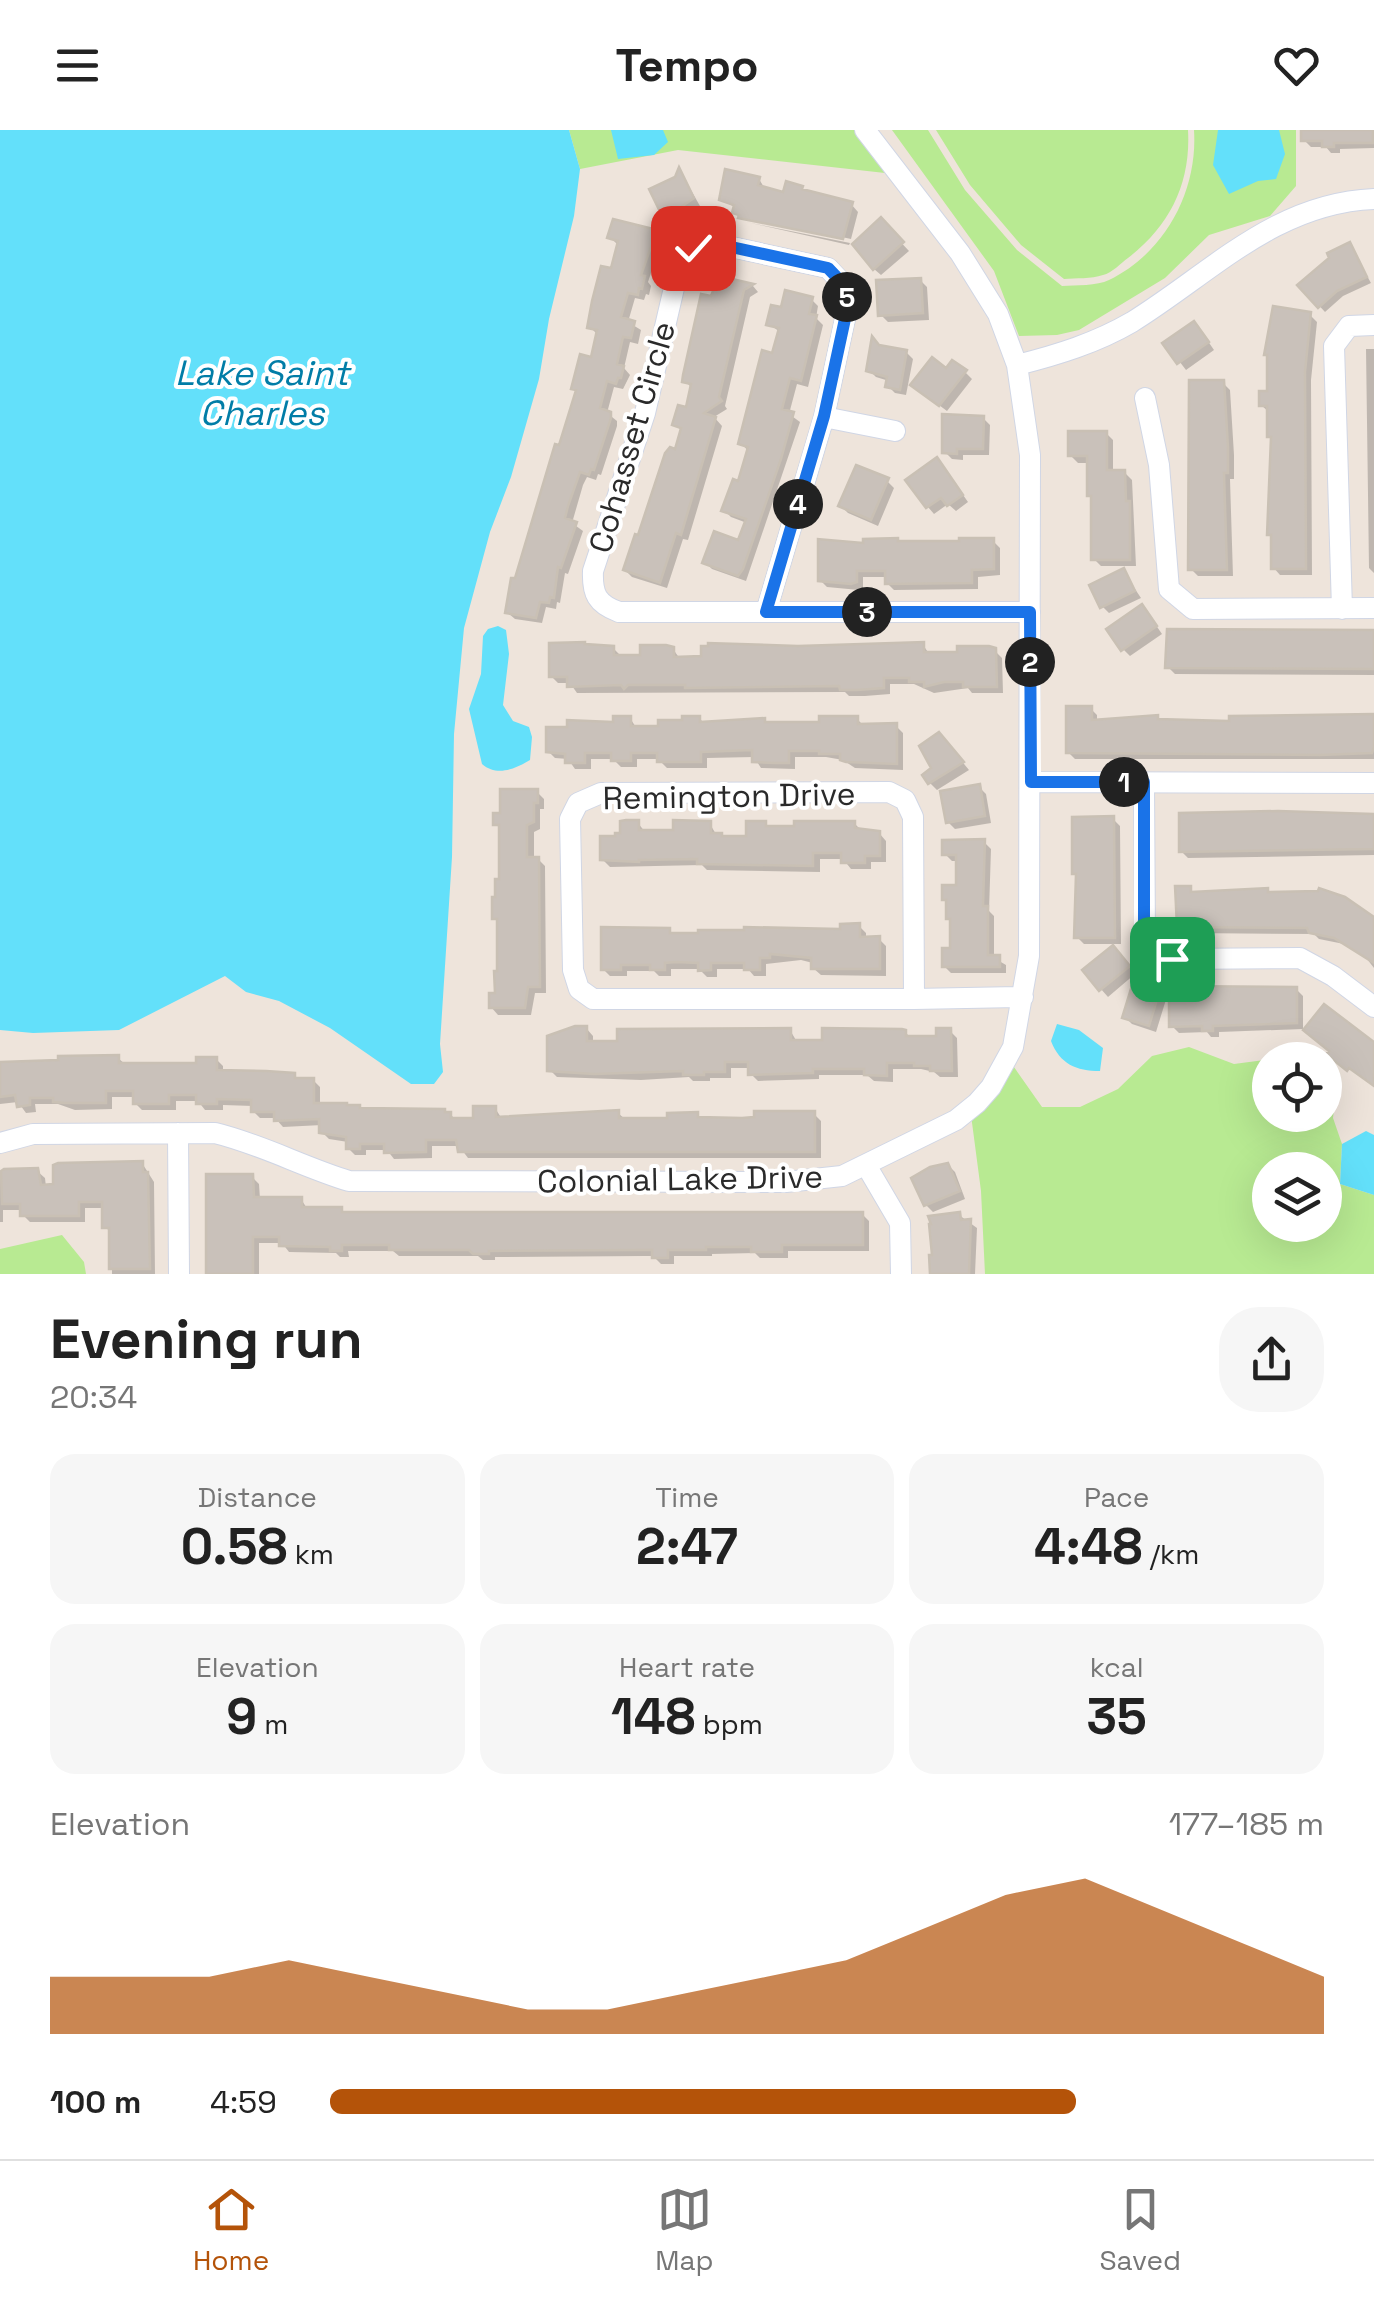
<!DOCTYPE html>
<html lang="en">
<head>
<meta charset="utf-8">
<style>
  body { margin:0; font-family:"Space Grotesk",sans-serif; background:#f6f6f6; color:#222; height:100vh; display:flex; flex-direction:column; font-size:38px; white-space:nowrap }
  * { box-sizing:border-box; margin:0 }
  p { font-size:32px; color:#767676 }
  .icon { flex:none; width:55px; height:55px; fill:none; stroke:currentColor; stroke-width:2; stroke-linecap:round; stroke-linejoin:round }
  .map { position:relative; height:1144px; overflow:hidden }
  .panel { display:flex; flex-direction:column; background:#fff; flex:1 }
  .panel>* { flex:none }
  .fabs { position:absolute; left:1252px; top:912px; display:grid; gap:20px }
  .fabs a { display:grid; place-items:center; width:90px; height:90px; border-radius:50%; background:#fff; box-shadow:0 10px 40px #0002; font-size:50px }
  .pin { position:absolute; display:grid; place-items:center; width:85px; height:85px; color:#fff; margin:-42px; border-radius:20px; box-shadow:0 5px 15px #0006 }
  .km { position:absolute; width:50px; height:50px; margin:-25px; border-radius:50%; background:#222; color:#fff; font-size:28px; line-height:50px; text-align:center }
  .round { display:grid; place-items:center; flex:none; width:105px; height:105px; border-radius:40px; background:#f6f6f6 }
  .summary { display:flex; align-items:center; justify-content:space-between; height:170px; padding:0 50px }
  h1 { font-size:55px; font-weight:700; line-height:75px }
  .metrics { display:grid; grid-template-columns:repeat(3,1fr); gap:15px; height:170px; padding:10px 50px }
  .metrics div { display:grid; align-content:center; border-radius:25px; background:#f6f6f6; text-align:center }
  .metrics b { font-size:50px; font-weight:700 }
  .metrics small { font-size:28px; font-weight:400 }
  .metrics p { font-size:28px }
  .chart { height:280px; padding:20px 50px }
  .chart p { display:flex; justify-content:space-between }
  .chart svg { width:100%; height:180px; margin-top:10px; fill:#b45309; opacity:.7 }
  ul { padding:0 50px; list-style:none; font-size:32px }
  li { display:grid; grid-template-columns:160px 120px 1fr; align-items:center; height:75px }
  li i { height:25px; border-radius:12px; background:#b45309 }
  header { display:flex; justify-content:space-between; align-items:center; height:130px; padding:0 50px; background:#fff; font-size:45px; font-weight:700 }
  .tabs { display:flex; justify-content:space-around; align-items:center; height:140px; border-top:2px solid #e0e0e0; background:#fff; font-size:28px; color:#767676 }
  .tabs a { display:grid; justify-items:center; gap:5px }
  .tabs .selected { color:#b45309 }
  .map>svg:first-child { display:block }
</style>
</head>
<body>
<header><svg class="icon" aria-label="menu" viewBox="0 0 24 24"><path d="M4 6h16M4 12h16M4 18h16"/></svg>Tempo<svg class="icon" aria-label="heart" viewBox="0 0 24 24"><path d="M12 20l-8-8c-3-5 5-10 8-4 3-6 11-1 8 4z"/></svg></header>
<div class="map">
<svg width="1374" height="1144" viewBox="0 0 1374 1144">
  <rect width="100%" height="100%" fill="#eee4db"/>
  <path fill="#b8ea92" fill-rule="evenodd" d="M569 0H863L885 43 678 20 580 39Z
    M892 0H928L965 60 1017 120 1062 156C1076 155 1097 156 1109 150 1165 123 1198 61 1194 0H1296V56L1270 86 1209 105 1165 148 1079 200 1057 205 1019 206 994 141Z
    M936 0H1188C1191 53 1170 96 1128 128 1121 133 1112 143 1103 145 1091 149 1076 148 1064 149L1021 115 970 55Z
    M1189 917 1234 934 1287 927 1291 930H1270V985H1325V953L1336 961 1333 988 1342 1014 1340 1054 1374 1065V1144H985L981 1061 971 985 1009 930 1042 977H1080L1118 959 1152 926ZM1270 1040H1325V1095H1270Z
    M62 1105 84 1132 86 1144H0V1119Z"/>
  <path fill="#63e0fa" d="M0 0H569L580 39 574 86 549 189 539 249 511 347 490 402 464 498 454 604 452 727 440 914 443 942 434 954H411L330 898 279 871 246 862 225 846 119 900 33 903 0 900Z
    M611 0H663L668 12 654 25 618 29Z
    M1218 0H1279L1285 24 1276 49 1258 51 1229 64 1213 35Z
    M498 496 506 500 509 524 503 575 513 591 529 597 532 607 530 630C515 639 497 647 482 634L469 579 481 544 483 506 488 499Z
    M1057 894 1079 900 1103 918 1100 941C1076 941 1060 934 1051 911Z
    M1366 1001 1374 1005V1065L1340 1054 1342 1014Z"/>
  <path fill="#0003" d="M1303 0H1374V18L1340 19V23H1331L1326 17H1311L1304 10Z
    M680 41 700 76 687 85 691 94 676 101 669 94Z
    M759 49 765 59 785 65 802 58 806 63 851 74 858 82 851 109 738 85 736 78 721 69Z
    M881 91 909 121 881 145 874 139Z
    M746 92 850 113 849 115Z
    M655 103 662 110 648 152 651 156 649 165 646 164 644 170 635 168 628 192 641 200 638 214 630 212 624 238 630 245 623 259 614 257 607 283 617 291V296L601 345 598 344 596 350 587 347 583 355 572 393 583 401 568 444 565 443 560 473 557 472 556 479 546 477 542 493 515 489 507 482 578 262 574 258 593 230 597 204 590 197 613 141 617 114 610 107Z
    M1350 115 1371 153 1343 166 1325 182 1301 156Z
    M721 149 753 156 758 162 750 167 725 276 727 279 714 287 722 296 688 410 683 409 667 458 632 447 625 440 676 322 683 302 675 294 688 281 693 259 685 251Z
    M920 150 927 157 929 190 888 192 881 185Z
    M811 169 818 176 816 188 823 195 808 257 797 254 789 284 800 292 746 451 712 439 705 432 740 413 747 393 731 387 724 380 740 354 749 322 741 313 780 202 769 194 783 180Z
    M1310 185 1317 192 1311 250 1312 445H1280L1273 437V310L1270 306V283L1261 275Z
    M1201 201 1214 220 1186 240 1166 214Z
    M880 218 906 222 913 229 906 265 895 263 888 256 889 251 876 247 869 240Z
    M1366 219H1374V443L1369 438Z
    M947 241 965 242 972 249 947 281 920 261Z
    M1223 253 1230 260 1234 325V349H1230L1233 446H1198L1191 439Z
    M983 288 990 295 989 325H963V330L952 329 945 322Z
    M1106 303 1113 310V342H1124L1132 350 1136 436H1101L1094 429V370L1089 365V333H1078L1070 325Z
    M944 338 968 372 956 381 948 374 934 384 928 377Z
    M887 351 894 358 878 396 848 383 841 376Z
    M993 411 1000 418V445L978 447V459L894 460 887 453V447H863V459L859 460 827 457 820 450 961 414Z
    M1123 441 1141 468 1109 483 1102 476Z
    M1149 485 1162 504 1130 526 1123 519Z
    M1374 504V545L1175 544 1168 537Z
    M923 515 930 525 995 521 1002 528 1003 563H972L968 558 934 563 914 554H890V564L865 566H849L845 562 577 563 570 553H558L551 546 613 518 620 525 643 528 673 519 680 529 798 519Z
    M1091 579 1097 585V592L1157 588 1161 592 1232 593 1374 585V629H1075L1068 622Z
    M630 588 637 599 661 598 700 589 705 594 764 590 768 594H821L857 589 864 596H896L903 603V640L855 638 843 630 826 627H795V639L761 638 754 627 707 628V638H667L658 629H637V637H621L613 629H591V639H575L568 629 555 628 548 621Z
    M946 612 969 640 937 660 930 653Z
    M979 657 986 664 991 693 955 699 948 692Z
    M537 662 544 669V679H540V699L534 702V729H538L545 736 546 863H535L531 885H498L491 877 497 865 500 844V793L494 788 502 751 501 700 496 694Z
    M1374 684V725L1188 728 1181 721V686Z
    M1113 689 1120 696 1121 814H1084L1077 807 1079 747 1074 743Z
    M638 693 645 702H676L710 694 717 706 724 709H749L765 694 770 699 854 693 861 700 879 703 886 711V732H871V739H851L843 729H820V742L707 740 702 735 610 737 602 729 618 708Z
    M984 712 991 719 989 781 994 786V828L1006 835V843H951L944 836 952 820 959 731H952L945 724Z
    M1190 759 1195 764 1267 761 1271 764 1372 789 1374 786V838L1367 829 1344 814 1319 809 1314 804 1186 803 1179 796Z
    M859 796 866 803V809H879L886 816V846L821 845 813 838V833L801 830 766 834V846H754L748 839H717V847H707L699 839H671V846H659L654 841H627V846H610L603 839 669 800 674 805 842 801Z
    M1120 825 1135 844 1108 867 1085 841Z
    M1136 852 1161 856 1168 863 1156 902 1132 894 1125 887Z
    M1296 859 1303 866V899L1219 902V907H1211L1207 902 1179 903 1172 896Z
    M586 898 593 906V914L790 900 797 912H824L905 902 911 908H939L950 901 957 908 958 947H940L934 942 921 939H893V952L874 951 867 945H819V949L758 951 751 944V938H731V948H710V951H693L689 947 641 950 557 947 550 940Z
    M118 928 126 935H199L216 929 223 936V943L294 945 298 950H313L320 957V975L362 981 450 984 457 991H475L495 978 502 989 618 983 626 990H670L697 985 702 990H742L814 984 821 991V1028H468L459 1016H432V1028L394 1029 387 1020H366V1025H355L348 1018V1012L329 1009 322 1002V995L283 997 275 988H260L253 981V976L223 975V980H205L198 971H176V980H142L135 973V967H112V979L75 980 58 974H35L36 982 26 983 18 972 0 974V936Z
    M142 1033 154 1052 155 1144H112V1103L105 1097V1078H85V1092H30L23 1085V1080H3V1092H0V1048L37 1041 45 1048 46 1057Z
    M948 1035 955 1042 965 1069 933 1082 926 1075Z
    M252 1047 259 1054 260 1069H301L308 1080H341L346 1084H862L869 1091V1121H788V1128H760L755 1123 712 1124V1126H674V1134H661L653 1126H645L495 1127V1130H483L478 1126H399L393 1121H348L349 1127H340L336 1123 289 1122 282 1113H259V1144H209Z
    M959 1085 977 1098 975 1144H932L935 1128Z"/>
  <path fill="#c9c1ba" stroke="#c9c0b4" stroke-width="2.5" d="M1301 0H1373V13H1334V17H1322V11H1301Z
    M679 37 694 68 681 77 685 86 667 96 649 59 675 47Z
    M725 39 760 47 758 55 783 62 786 51 803 56 802 59 853 72 843 109 738 88 739 85 732 83 734 75 719 70Z
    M881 87 904 112 873 140 852 114Z
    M613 89 657 100 641 145 645 146 642 159 639 158 638 165 628 163 621 187 635 191 631 208 623 207 617 234 624 236 621 248H618L616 254 607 251 600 278 611 282V288L594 340 591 339 589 345 580 342 568 376 565 388 577 392 561 438 558 437 554 468 550 467 549 473 540 472 536 488 505 483 511 448H515L555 314 559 315 576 260 571 259 580 224 591 227 597 200 587 198 592 171 601 136 611 138 618 111 607 108Z
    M1350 112 1367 147 1337 161 1318 178 1297 155 1329 128 1327 123Z
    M719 146 754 154 744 160 719 267 722 271 704 283 716 287 681 405 676 403 660 453 623 440 635 404 638 405 665 323 670 317 675 319 681 298 672 295 678 275 686 277 691 254 682 252 683 245 701 164 711 166Z
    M921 148 923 183 878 186 876 150Z
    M785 160 813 167 809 184 817 185 801 251 790 248 782 279 794 282 781 329 743 439 738 446 702 433 714 401 738 410 746 389 721 381 733 349 738 351 748 317 738 314 762 220 772 223 779 198 766 195 771 175 781 177Z
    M1273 176 1311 182 1305 242 1306 439H1271V405H1267L1271 307H1267V276H1259V261H1267V225H1264Z
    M1194 191 1209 212 1177 234 1162 213Z
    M872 206 879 215 907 220 900 260 885 257 887 247 866 241Z
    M932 227 946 238 952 230 967 240 939 276 910 255Z
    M1189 250H1224L1228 317V343H1224L1227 440H1188Z
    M942 284 984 286 983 319H957V324L942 323Z
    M1068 301H1107V340H1125L1126 371H1130V430H1091V366H1087V326H1068Z
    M937 327 963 365 947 376 941 368 926 378 905 350Z
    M856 335 889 348 871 390 838 376Z
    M898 408V411H959V408H994V439L972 440V453L885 454V441H857V452L851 454 818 451V409L863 413V409Z
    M1124 438 1135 461 1100 478 1089 455Z
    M1142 474 1157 496 1121 521 1106 499Z
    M1167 499 1374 500V539L1165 538Z
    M585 512V514L614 516V525H640V515H666L674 517V527L701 526V516H708V513L798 516 924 512V522H957V516H989L996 518 997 557H963V552H944L924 557V552H909V548H884V558L857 560H840L839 556 685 558V555H628L624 559 621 555 567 557V547H549V513Z
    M1066 576H1092V590L1158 585V589L1229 591V586L1374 584V617L1372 623 1320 625 1066 623Z
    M613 586H631V596H658V590H682V586H700V592L765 588V592H819V586H858V594L897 593V634L846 632 840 630V624H819V621H789V633H775L752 632V620L701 622V632H657V623H631V631H611V623H585V633H565V624L546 622V597H567V590L613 592Z
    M939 602 964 632 928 654 922 645 931 638 919 616Z
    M980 654 985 686 946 693 940 661Z
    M500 659H538V673H534V692L527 695V727H539L540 857H528L525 878H489V863H495L494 841H497V789H492V767H495V749H499V695H493V683H500Z
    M1278 681 1374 684V719L1179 722V683Z
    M1114 686 1115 808H1074L1076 744H1072V687Z
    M626 690H639V700H673V690L711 691V703H722V706H746V691H766V696H794V691H855V698L880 701V726H865V733H841V723H813V736L697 734V729L639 730V732L600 730V706H615V703H620V691Z
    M985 709 983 776H988V825H1000V837H942V818H950V789H946V770H942V755H956V725H942V710Z
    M1175 756H1191V762L1268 758V762L1318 761 1319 758 1345 767 1374 787V833L1334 808 1309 803 1307 798 1177 797Z
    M860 793V807L880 806V839H811V828L770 824V828H760V840H744V833H711V840L698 841V833L676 832 665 833V840H650V835H621V840H601V797L670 798V803H698V800H744V797L840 799V794Z
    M1113 815 1130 836 1099 861 1082 840Z
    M1134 849 1162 853 1149 896 1122 888Z
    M1169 856 1297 857V893L1213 896V901H1202V896L1169 897Z
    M1324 874 1374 912V956L1349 938 1347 941 1326 924 1329 921 1303 900Z
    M575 896H587V911H617V899L791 898V910H822V898L902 899 906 900V906H936V898H951L952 941H930V936H914V933H887V946L864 945V939H813V943L748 945V932H725V942H704V945H683V941L594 944 547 941V906Z
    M119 925V933H196V927H217V940L266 941 295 943V948H314V973H347V975H360V978L445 979V982H451V988H473V976H496V987L619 980V988H667V983L698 982V987L742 988 754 987V981H815V1022H458L456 1010H426V1022L384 1023V1014H360V1019H346V1007L319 1003V989L274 991V982H251V970L217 969V974H196V965H169V974H133V961H106V973H66L53 972V968H30V975L17 977 15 965 0 967V932L58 930V926Z
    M143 1031V1042H148L150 1139H109V1098H102V1072H79V1086H20V1074H2L1 1041 4 1039 38 1038 41 1055 53 1054V1035L58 1033Z
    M948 1033 960 1061 924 1076 911 1048 930 1037Z
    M206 1044H253L254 1067H302V1077H342V1082H863V1115H782V1122H751V1117H706V1120H668V1128H652V1120H637L489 1121V1124H473L469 1120H389V1115H342V1121H330V1117L279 1116V1107H253V1144H206Z
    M960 1082 961 1090 971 1089 969 1144H930L929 1125H932L929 1094H931L928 1086Z"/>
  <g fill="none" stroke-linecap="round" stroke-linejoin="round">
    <g stroke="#d0d6e5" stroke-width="22">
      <path id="minor" d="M1017 235C1057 225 1096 213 1132 192 1211 143 1275 73 1374 69
        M1145 268 1159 335 1169 459 1193 479 1374 478
        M824 287 895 301
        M1342 479 1334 216 1349 196 1374 195
        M766 482 824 287 848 175 846 157 828 138 713 113 693 117 680 132 645 283 593 441C592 464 597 474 619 482H1030
        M1031 652 1374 653
        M1144 652 1145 810 1153 824 1172 829 1300 828 1333 846 1374 877
        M889 662 905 670 913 687 914 869H593L579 859 573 840 570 689 578 673 601 663Z
        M914 869 1023 867
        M178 1003 179 1144
        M0 1013 33 1004 215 1003C261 1014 303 1037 349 1051L786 1052 842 1046 956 990 977 973 991 957 1013 917 1029 826 1030 325 1017 235 998 184 960 123 865 0
        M866 1035 900 1093 901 1144"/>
    </g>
    <use href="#minor" stroke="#fff" stroke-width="20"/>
  </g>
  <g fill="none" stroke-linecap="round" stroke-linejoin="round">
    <g stroke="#fff" stroke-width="20">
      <path id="route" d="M693 118 713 113 828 138 846 157 848 175 824 286 766 482H1030L1031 652H1144V810L1153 824 1172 829"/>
    </g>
    <use href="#route" stroke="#1a73e8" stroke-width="12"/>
  </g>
  <g text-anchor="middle" stroke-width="8" stroke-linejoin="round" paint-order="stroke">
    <g font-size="32" fill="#2a2a2a" stroke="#fff">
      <text transform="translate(632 307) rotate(-74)" y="11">Cohasset Circle</text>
      <text transform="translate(729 666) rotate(-1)" y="11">Remington Drive</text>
      <text transform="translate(680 1049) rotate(-1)" y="11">Colonial Lake Drive</text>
    </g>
    <g font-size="35" font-style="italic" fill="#017da7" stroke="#fff">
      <text x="262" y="255">Lake Saint<tspan x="262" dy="40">Charles</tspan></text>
    </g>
  </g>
</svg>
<div class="fabs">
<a><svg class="icon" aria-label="locate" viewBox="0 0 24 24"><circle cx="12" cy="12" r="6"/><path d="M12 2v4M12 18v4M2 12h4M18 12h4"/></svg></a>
<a><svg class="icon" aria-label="layers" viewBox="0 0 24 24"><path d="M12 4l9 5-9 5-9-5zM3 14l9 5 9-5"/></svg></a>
</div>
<div class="pin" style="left:1172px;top:829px;background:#1e9e55"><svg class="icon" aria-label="arrive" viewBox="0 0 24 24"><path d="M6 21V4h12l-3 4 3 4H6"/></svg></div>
<div class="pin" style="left:693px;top:118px;background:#d93025"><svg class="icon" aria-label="check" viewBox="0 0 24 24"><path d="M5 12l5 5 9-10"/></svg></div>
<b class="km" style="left:1124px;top:652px">1</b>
<b class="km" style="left:1030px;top:532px">2</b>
<b class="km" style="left:867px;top:482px">3</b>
<b class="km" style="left:798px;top:374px">4</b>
<b class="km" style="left:847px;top:167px">5</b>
</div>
<section class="panel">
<div class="summary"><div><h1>Evening run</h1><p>20:34</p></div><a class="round"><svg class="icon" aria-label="share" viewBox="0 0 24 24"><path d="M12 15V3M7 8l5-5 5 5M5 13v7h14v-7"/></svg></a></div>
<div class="metrics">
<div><p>Distance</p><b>0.58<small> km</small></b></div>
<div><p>Time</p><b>2:47</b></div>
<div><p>Pace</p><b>4:48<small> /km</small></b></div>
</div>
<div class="metrics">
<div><p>Elevation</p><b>9<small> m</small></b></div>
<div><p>Heart rate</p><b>148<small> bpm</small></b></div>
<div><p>kcal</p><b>35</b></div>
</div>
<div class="chart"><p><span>Elevation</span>177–185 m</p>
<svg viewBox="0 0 160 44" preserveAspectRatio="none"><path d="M0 44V30L10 30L20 30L30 26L40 30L50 34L60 38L70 38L80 34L90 30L100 26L110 18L120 10L130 6L140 14L150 22L160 30V44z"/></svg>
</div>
<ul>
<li><b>100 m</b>4:59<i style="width:75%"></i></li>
</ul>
</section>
<nav class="tabs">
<a class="selected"><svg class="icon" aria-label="home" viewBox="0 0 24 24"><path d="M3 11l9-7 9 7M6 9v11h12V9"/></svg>Home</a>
<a><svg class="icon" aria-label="map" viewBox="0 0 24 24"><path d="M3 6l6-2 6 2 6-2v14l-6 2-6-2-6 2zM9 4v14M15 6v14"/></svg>Map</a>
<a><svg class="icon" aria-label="saved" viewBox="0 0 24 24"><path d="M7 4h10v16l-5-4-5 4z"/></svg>Saved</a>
</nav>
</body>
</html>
